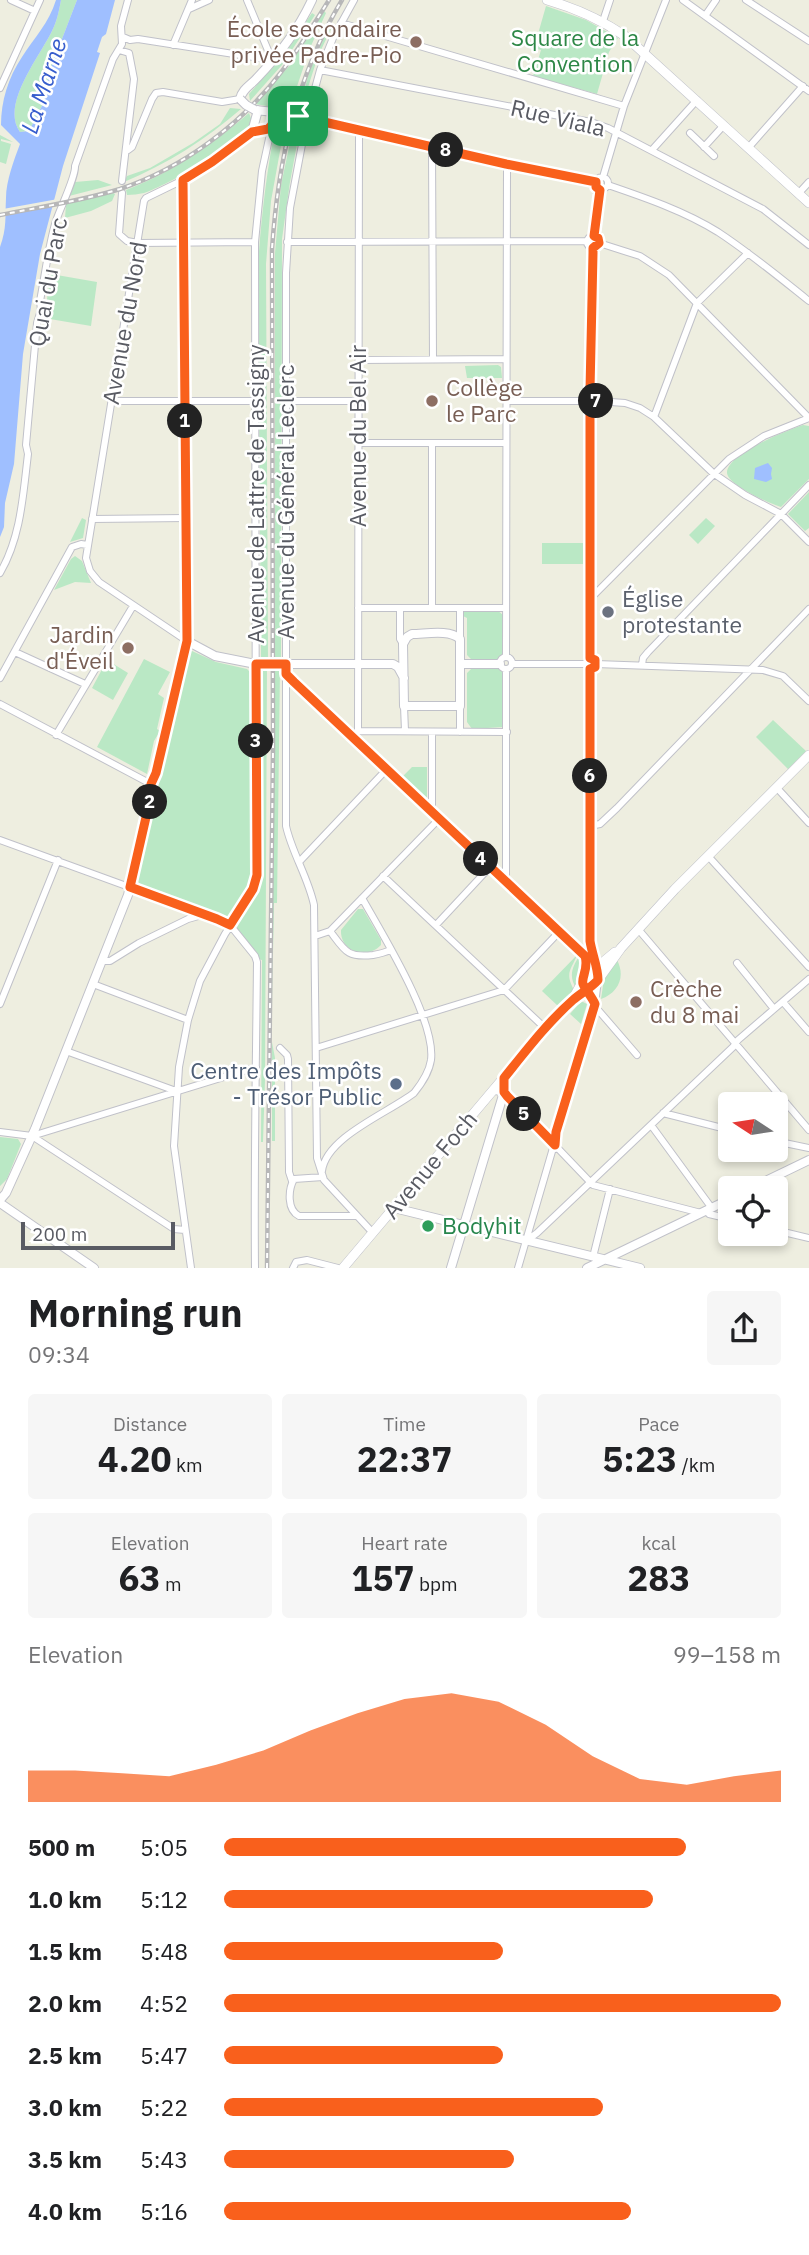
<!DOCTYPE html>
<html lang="en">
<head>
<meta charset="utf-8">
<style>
  body { margin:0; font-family:"IBM Plex Sans",sans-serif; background:#f6f6f6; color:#202124; height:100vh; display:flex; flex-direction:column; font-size:26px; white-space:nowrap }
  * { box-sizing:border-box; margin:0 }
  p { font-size:23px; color:#757577 }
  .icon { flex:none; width:38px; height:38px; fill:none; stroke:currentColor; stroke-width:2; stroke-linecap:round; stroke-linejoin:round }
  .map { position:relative; height:1268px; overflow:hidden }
  .side { display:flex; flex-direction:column; background:#fff; flex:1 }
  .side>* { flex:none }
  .needle { width:46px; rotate:282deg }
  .buttons { position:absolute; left:718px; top:1092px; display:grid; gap:14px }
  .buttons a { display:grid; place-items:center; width:70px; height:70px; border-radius:7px; background:#fff; box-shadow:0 4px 10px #0003; font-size:35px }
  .scale { position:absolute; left:21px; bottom:18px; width:154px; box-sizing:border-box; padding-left:7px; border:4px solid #595b63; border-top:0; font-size:19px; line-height:24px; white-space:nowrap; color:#595b63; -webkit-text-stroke:5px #fff; paint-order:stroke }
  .pin { position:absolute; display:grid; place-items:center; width:60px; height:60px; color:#fff; margin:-30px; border-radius:14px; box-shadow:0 4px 10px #0006 }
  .km { position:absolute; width:35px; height:35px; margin:-18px; border-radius:50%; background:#222; color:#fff; font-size:19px; line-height:35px; text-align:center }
  .round { display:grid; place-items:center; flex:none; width:74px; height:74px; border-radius:7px; background:#f6f6f6 }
  .overview { display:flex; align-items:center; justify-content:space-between; height:119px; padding:0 28px }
  h1 { font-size:38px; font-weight:700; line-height:52px }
  .metrics { display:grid; grid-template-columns:repeat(3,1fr); gap:10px; height:119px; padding:7px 28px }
  .metrics div { display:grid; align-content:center; border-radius:7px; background:#f6f6f6; text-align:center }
  .metrics b { font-size:35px; font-weight:700 }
  .metrics small { font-size:19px; font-weight:400 }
  .metrics p { font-size:19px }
  .chart { height:196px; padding:14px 28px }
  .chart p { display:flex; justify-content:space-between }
  .chart svg { width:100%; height:126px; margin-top:7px; fill:#f9601c; opacity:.7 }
  ul { padding:0 28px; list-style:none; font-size:23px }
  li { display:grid; grid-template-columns:112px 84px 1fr; align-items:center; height:52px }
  li i { height:18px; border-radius:9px; background:#f9601c }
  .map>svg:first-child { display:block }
</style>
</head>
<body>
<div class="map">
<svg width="809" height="1268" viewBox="0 0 809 1268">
  <rect width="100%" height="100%" fill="#eeeee0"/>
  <path fill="#bae8c5" d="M61 0H77L50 70 44 102 29 131 20 132C0 105 40 56 52 31 57 21 59 11 61 0Z
    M546 6 586 20 618 38 609 52 597 94 533 76 541 50 534 48Z
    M324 11 326 13 310 48 289 110 255 104 289 66Z
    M312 13 315 15 282 65 250 101 249 94 283 55Z
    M330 24 333 25 318 56 303 103 305 108 303 111H298L310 70Z
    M230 108 241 109C205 140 167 164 124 182L127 176 150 168 193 143 220 124Z
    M249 113 252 121C243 144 168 185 144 193 138 194 133 195 127 195L126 190C173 172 211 145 249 113Z
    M282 117 286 118 271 201 266 264 268 660H261L258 266C261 217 267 170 276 122Z
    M295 119 299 121 300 128 290 182 282 239 281 659 275 660V253L281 185Z
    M0 135 13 142 1 139V141L11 144 6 164 0 162Z
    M98 180 112 185 69 196 75 182Z
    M113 193 115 194 112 201 91 211 65 218 66 204Z
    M51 274 97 282 91 326 44 318Z
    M498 365 501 367 502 378H467L465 366Z
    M803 425 809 426V479L781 507C770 504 728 485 727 473 726 454 788 430 803 425Z
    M809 492V528L805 531 788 514Z
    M82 518 86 520 83 538 70 542Z
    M706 518 715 526 698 544 689 535Z
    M542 543H585V564H542Z
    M75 556 82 561 91 583 75 582 54 590 71 559Z
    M497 610 503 615V655L498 660H472L467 655V618L463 616V612Z
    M192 651 216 662 247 669 252 674 253 875 247 892 228 918 141 886 137 880 188 653Z
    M144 659 170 672 158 694 164 698 157 729 160 731 154 741 147 774 97 747Z
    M107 660 128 673 113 700 92 688Z
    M497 666 504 674 503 727 472 729 467 722V673L473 667Z
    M267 667 265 1080 263 1142H261L262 960 258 959 235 925 258 884 262 883 260 669Z
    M275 668 280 669 277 903H274L272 1006Z
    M773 720 806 751 788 769 756 737Z
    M412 767H427V800L425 801 401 778Z
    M358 909H363L381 940V945C367 960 340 952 341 930Z
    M577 955C572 969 564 972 574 990L559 1007 542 991Z
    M580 955C589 966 582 977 577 989 568 977 572 967 580 955Z
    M617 960C626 977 618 993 601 999L604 979Z
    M581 1001 587 1004 581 1024 570 1014Z
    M272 1042 275 1058V1141H272Z
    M0 1137 18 1139 21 1144 7 1179 0 1186Z"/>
  <path fill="#9fbfff" d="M56 0H61C59 11 57 21 52 31 40 56 0 105 20 132L29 131 44 102 50 70 77 0H115L106 34 102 37 97 52 100 53 63 166 40 254 23 354 14 464 5 503 4 527 0 537V247C7 228 5 217 6 198 6 181 14 160 20 144L1 125C1 101 8 78 22 57 34 38 49 23 56 0Z
    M768 463 772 468 771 474 772 479 766 482 754 479 755 468Z"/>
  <path fill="#eeeee0" d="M58 199 56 205 3 216V209Z"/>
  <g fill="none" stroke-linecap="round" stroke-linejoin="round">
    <g stroke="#c0c1c9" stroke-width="8">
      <path id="minor" d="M11 0 35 11
        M683 0 809 91
        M746 0 809 41
        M189 9 209 0
        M705 16 716 0
        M603 21 610 0
        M341 23 624 106
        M123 37 130 40 138 39 272 60 247 0
        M173 45 192 0
        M119 50 129 53 134 79 122 181
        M320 70 591 122 608 128 763 209 809 245
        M0 88 40 0
        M307 118 507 164 596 182
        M690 133 714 156
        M432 147 433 359
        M704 147 724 125
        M749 147 803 86
        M126 148 128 150 132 147 152 99 156 93 163 92 222 102 240 99
        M652 150 697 100
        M596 183a6 6 0 1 1 12 0a6 6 0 1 1-12 0Z
        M603 177 624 106 666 0
        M183 180 146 198 144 201 86 558 90 571 99 582 187 641
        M608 185C646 198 684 211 718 232 750 253 779 277 809 301
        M122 193 119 234 127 241 138 243 255 242
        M798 194 809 182
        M587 242a6 6 0 1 1 12 0a6 6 0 1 1-12 0Z
        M594 236 600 190
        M287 242 587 241
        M599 243 640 256 669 275 809 418
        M359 360 506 359
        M584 401a6 6 0 1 1 12 0a6 6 0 1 1-12 0Z
        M590 395 593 248
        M111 401H255
        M286 401H359
        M506 401H584
        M596 401 625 403 640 408 654 417 713 473 745 495 781 514 809 542
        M654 417 697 303 748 253
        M358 443H506
        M92 519 186 518
        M0 573C21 537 23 495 28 454L26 445 37 323 41 310 40 301C45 275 48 249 55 224 59 210 76 177 75 166L113 59 122 44 121 26 128 0
        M591 595 595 594 729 459 764 436 809 418
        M358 608H506
        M400 608V639L403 644
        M432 608V443
        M460 639V608
        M15 652 85 684
        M500 663a6 6 0 1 1 12 0a6 6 0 1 1-12 0Z
        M506 657 507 164
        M590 658V408
        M286 664V273L290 208 307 118 320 70 333 38 354 0
        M512 664H585
        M596 664 763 670 783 676 809 701
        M642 665 643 658 648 652 809 485
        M590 669V941
        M506 670V882
        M286 674V826C292 853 308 877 314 905L317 1158 324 1180 373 1233
        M0 678 72 547 81 544 87 545
        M0 704 151 784
        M404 706 405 731
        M358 731 507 732
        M432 732V813
        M460 732V706
        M56 735 133 606
        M353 739 358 731 359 131
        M777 788 809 823
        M590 826 600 824 617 808 809 609
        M0 840 217 919 230 925 255 956 257 962C256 1064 254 1166 255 1268
        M708 856 809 967
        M299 862 386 770
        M383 876 546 1029
        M436 925 490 867
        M638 929 809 1130
        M330 931C345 951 347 958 373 955 379 954 384 953 390 950
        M315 936 330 931 439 819
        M102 961H110L139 943 188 919 202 915
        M737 963 774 1009
        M93 984 188 1020
        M783 1002 809 1032
        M0 1004 58 860
        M593 1008 599 1011 637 1055
        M280 1048 287 1055 288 1059 289 1172 292 1181
        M316 1048 504 990 559 932
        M66 1051 176 1091
        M493 1091 504 1092 593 1185 701 1213
        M663 1113 730 1130
        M651 1125 711 1207
        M0 1132 32 1136 256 1067
        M32 1136 174 1229 185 1230
        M775 1141 809 1148
        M322 1171C326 1137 388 1113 414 1093 422 1083 429 1073 431 1060 436 1020 382 934 362 898
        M323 1177 294 1179C288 1190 287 1210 299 1216H356
        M706 1210 709 1214 730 1219
        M775 1230 809 1238
        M526 1241 537 1233 733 1047 738 1040 809 979
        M593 1257 610 1189
        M191 1268 174 1146 179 1067 188 1020 200 981 225 934 250 896 256 875 255 242 262 171 272 125
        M293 1268 296 1262 307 1260 338 1268
        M518 1268 595 1004 598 980"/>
    </g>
    <g stroke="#c0c1c9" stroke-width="10">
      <path id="tertiary" d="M240 99C242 89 251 85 257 78 279 55 299 28 312 0
        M252 132 258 110
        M412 634C426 634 449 629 460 639V706H404L403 644 407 637Z
        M187 641 215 656 256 664
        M460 664H500
        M404 678 398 667 393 664H286V674L590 960 596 968
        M590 941 594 962
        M751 1188 809 1160
        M0 1200 6 1193 35 1129 128 895 152 791 151 784 156 773 187 641 183 180 212 161 252 132 270 128 274 112 255 110
        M0 1203 94 1268
        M394 1208 640 1268
        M451 1268 504 1092V1078
        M587 1268 730 1199"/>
    </g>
    <g stroke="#c0c2ca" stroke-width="10">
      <path id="secondary" d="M547 0C575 8 600 19 625 36L809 203
        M575 995 585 977 615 952
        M343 1268 528 1049 573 1000 598 980 621 948 675 889 809 755"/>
    </g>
    <use href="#minor" stroke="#fff" stroke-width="6"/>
    <use href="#tertiary" stroke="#fff" stroke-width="8"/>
    <use href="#secondary" stroke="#fff" stroke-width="9"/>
    <g stroke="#b7b7b8" stroke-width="4.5">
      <path id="rail" d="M0 215C40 207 81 201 120 189 183 168 242 124 282 71 299 49 314 24 329 0
        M267 1268 273 748 272 249C278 162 296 76 342 0"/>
    </g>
    <use href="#rail" stroke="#fff" stroke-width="2" stroke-dasharray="5" stroke-linecap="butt"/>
    <g stroke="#c0c1c9" stroke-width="8" stroke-linecap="butt">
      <path id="minor-bridge" d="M279 113 307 118"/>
    </g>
    <g stroke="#c0c1c9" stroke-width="10" stroke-linecap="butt">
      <path id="tertiary-bridge" d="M240 99 246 105 255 110
        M256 664H286"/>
    </g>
    <use href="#minor-bridge" stroke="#fff" stroke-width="6"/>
    <use href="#tertiary-bridge" stroke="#fff" stroke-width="8"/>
  </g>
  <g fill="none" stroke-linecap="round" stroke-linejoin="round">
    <g stroke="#fff" stroke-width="14">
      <path id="route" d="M298 116 274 112 272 125 268 129 252 132 212 162 183 180 187 641 156 773 151 784 152 791 130 887 217 919 230 925 253 889 257 875 256 664H286V674L294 682 585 956C589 969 581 977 583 984 583 986 592 997 595 1004L556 1132 555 1145 507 1096 504 1092V1078C525 1052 547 1023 573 1000 581 993 591 988 598 980 598 967 592 954 590 941V669L595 667V660L590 658V408L596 402 595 398 590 395V390L593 253V248L599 243 598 238 594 236 600 190 596 187V182L506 164 298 116"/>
    </g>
    <use href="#route" stroke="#f9601c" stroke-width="9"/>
  </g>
  <g fill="#8d6e63" stroke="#fff" stroke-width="2.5">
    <circle cx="416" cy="42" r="7"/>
    <circle cx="432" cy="401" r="7"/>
    <circle cx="128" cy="648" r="7"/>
    <circle cx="636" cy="1002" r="7"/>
  </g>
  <circle fill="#6b7280" stroke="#fff" stroke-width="2.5" cx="608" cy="612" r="7"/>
  <circle fill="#5c6f8a" stroke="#fff" stroke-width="2.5" cx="396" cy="1084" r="7"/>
  <circle fill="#2e9e5b" stroke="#fff" stroke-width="2.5" cx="428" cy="1226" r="7"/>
  <g text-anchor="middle" stroke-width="5" stroke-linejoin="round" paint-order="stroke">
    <g font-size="23" fill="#785e54" stroke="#fff" text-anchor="end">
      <text x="402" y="37">École secondaire<tspan x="402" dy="26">privée Padre-Pio</tspan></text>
      <text x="446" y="396" text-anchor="start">Collège<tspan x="446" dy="26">le Parc</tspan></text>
      <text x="114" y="643">Jardin<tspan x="114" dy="26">d'Éveil</tspan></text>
      <text x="650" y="997" text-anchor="start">Crèche<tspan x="650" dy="26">du 8 mai</tspan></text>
    </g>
    <g font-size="23" fill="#2d8746" stroke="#fff">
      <text x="575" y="46">Square de la<tspan x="575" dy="26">Convention</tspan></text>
    </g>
    <g font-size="23" fill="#595b63" stroke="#fff">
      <text transform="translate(558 118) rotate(13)" y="8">Rue Viala</text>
      <text transform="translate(48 282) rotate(-80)" y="8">Quai du Parc</text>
      <text transform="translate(125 323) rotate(-80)" y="8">Avenue du Nord</text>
      <text transform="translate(358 436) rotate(-90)" y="8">Avenue du Bel Air</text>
      <text transform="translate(256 494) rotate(-90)" y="8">Avenue de Lattre de Tassigny</text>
      <text transform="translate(286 502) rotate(-90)" y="8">Avenue du Général Leclerc</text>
      <text transform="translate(430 1165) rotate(-50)" y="8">Avenue Foch</text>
    </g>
    <g font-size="23" fill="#5b616d" stroke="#fff" text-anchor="start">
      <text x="622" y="607">Église<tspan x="622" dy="26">protestante</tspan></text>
    </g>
    <g font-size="23" fill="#4e5e75" stroke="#fff" text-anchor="end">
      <text x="382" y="1079">Centre des Impôts<tspan x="382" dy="26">- Trésor Public</tspan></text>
    </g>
    <g font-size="23" fill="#27864d" stroke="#fff" text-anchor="start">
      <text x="442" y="1234">Bodyhit</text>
    </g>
    <g font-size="24" font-style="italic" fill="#375dcd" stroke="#fff">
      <text transform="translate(44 86) rotate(-72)" y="8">La Marne</text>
    </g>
  </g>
</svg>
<div class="buttons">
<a><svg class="needle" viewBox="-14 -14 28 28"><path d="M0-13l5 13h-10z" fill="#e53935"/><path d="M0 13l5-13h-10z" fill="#757577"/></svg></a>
<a><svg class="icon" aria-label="locate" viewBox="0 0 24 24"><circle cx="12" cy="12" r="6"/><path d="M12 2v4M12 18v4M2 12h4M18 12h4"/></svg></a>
</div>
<div class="scale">200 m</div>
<div class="pin" style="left:298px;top:116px;background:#1e9e55"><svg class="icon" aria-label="arrive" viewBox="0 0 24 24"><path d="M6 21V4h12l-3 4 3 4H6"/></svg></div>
<b class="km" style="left:185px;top:421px">1</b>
<b class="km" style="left:150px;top:802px">2</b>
<b class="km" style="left:256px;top:741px">3</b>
<b class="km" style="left:481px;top:859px">4</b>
<b class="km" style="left:524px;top:1114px">5</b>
<b class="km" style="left:590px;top:776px">6</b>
<b class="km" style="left:596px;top:401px">7</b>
<b class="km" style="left:446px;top:150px">8</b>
</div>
<section class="side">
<div class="overview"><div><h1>Morning run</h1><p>09:34</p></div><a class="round"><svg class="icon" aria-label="share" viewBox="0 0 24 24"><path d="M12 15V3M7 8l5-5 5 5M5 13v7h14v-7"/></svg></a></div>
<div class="metrics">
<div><p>Distance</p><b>4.20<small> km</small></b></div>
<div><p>Time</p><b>22:37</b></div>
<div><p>Pace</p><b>5:23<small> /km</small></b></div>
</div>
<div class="metrics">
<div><p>Elevation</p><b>63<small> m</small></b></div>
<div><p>Heart rate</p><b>157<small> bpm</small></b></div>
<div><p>kcal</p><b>283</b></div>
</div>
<div class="chart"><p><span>Elevation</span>99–158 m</p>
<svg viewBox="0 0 160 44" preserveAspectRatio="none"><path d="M0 44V33L10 33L20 34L30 35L40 31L50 26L60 19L70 13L80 8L90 6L100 9L110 17L120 28L130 36L140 38L150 35L160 33V44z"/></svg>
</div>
<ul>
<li><b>500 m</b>5:05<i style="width:83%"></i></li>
<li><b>1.0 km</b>5:12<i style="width:77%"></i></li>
<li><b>1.5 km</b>5:48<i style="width:50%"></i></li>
<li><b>2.0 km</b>4:52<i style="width:100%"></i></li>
<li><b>2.5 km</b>5:47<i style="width:50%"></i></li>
<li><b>3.0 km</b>5:22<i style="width:68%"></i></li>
<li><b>3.5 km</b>5:43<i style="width:52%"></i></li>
<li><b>4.0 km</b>5:16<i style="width:73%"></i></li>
</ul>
</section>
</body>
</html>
